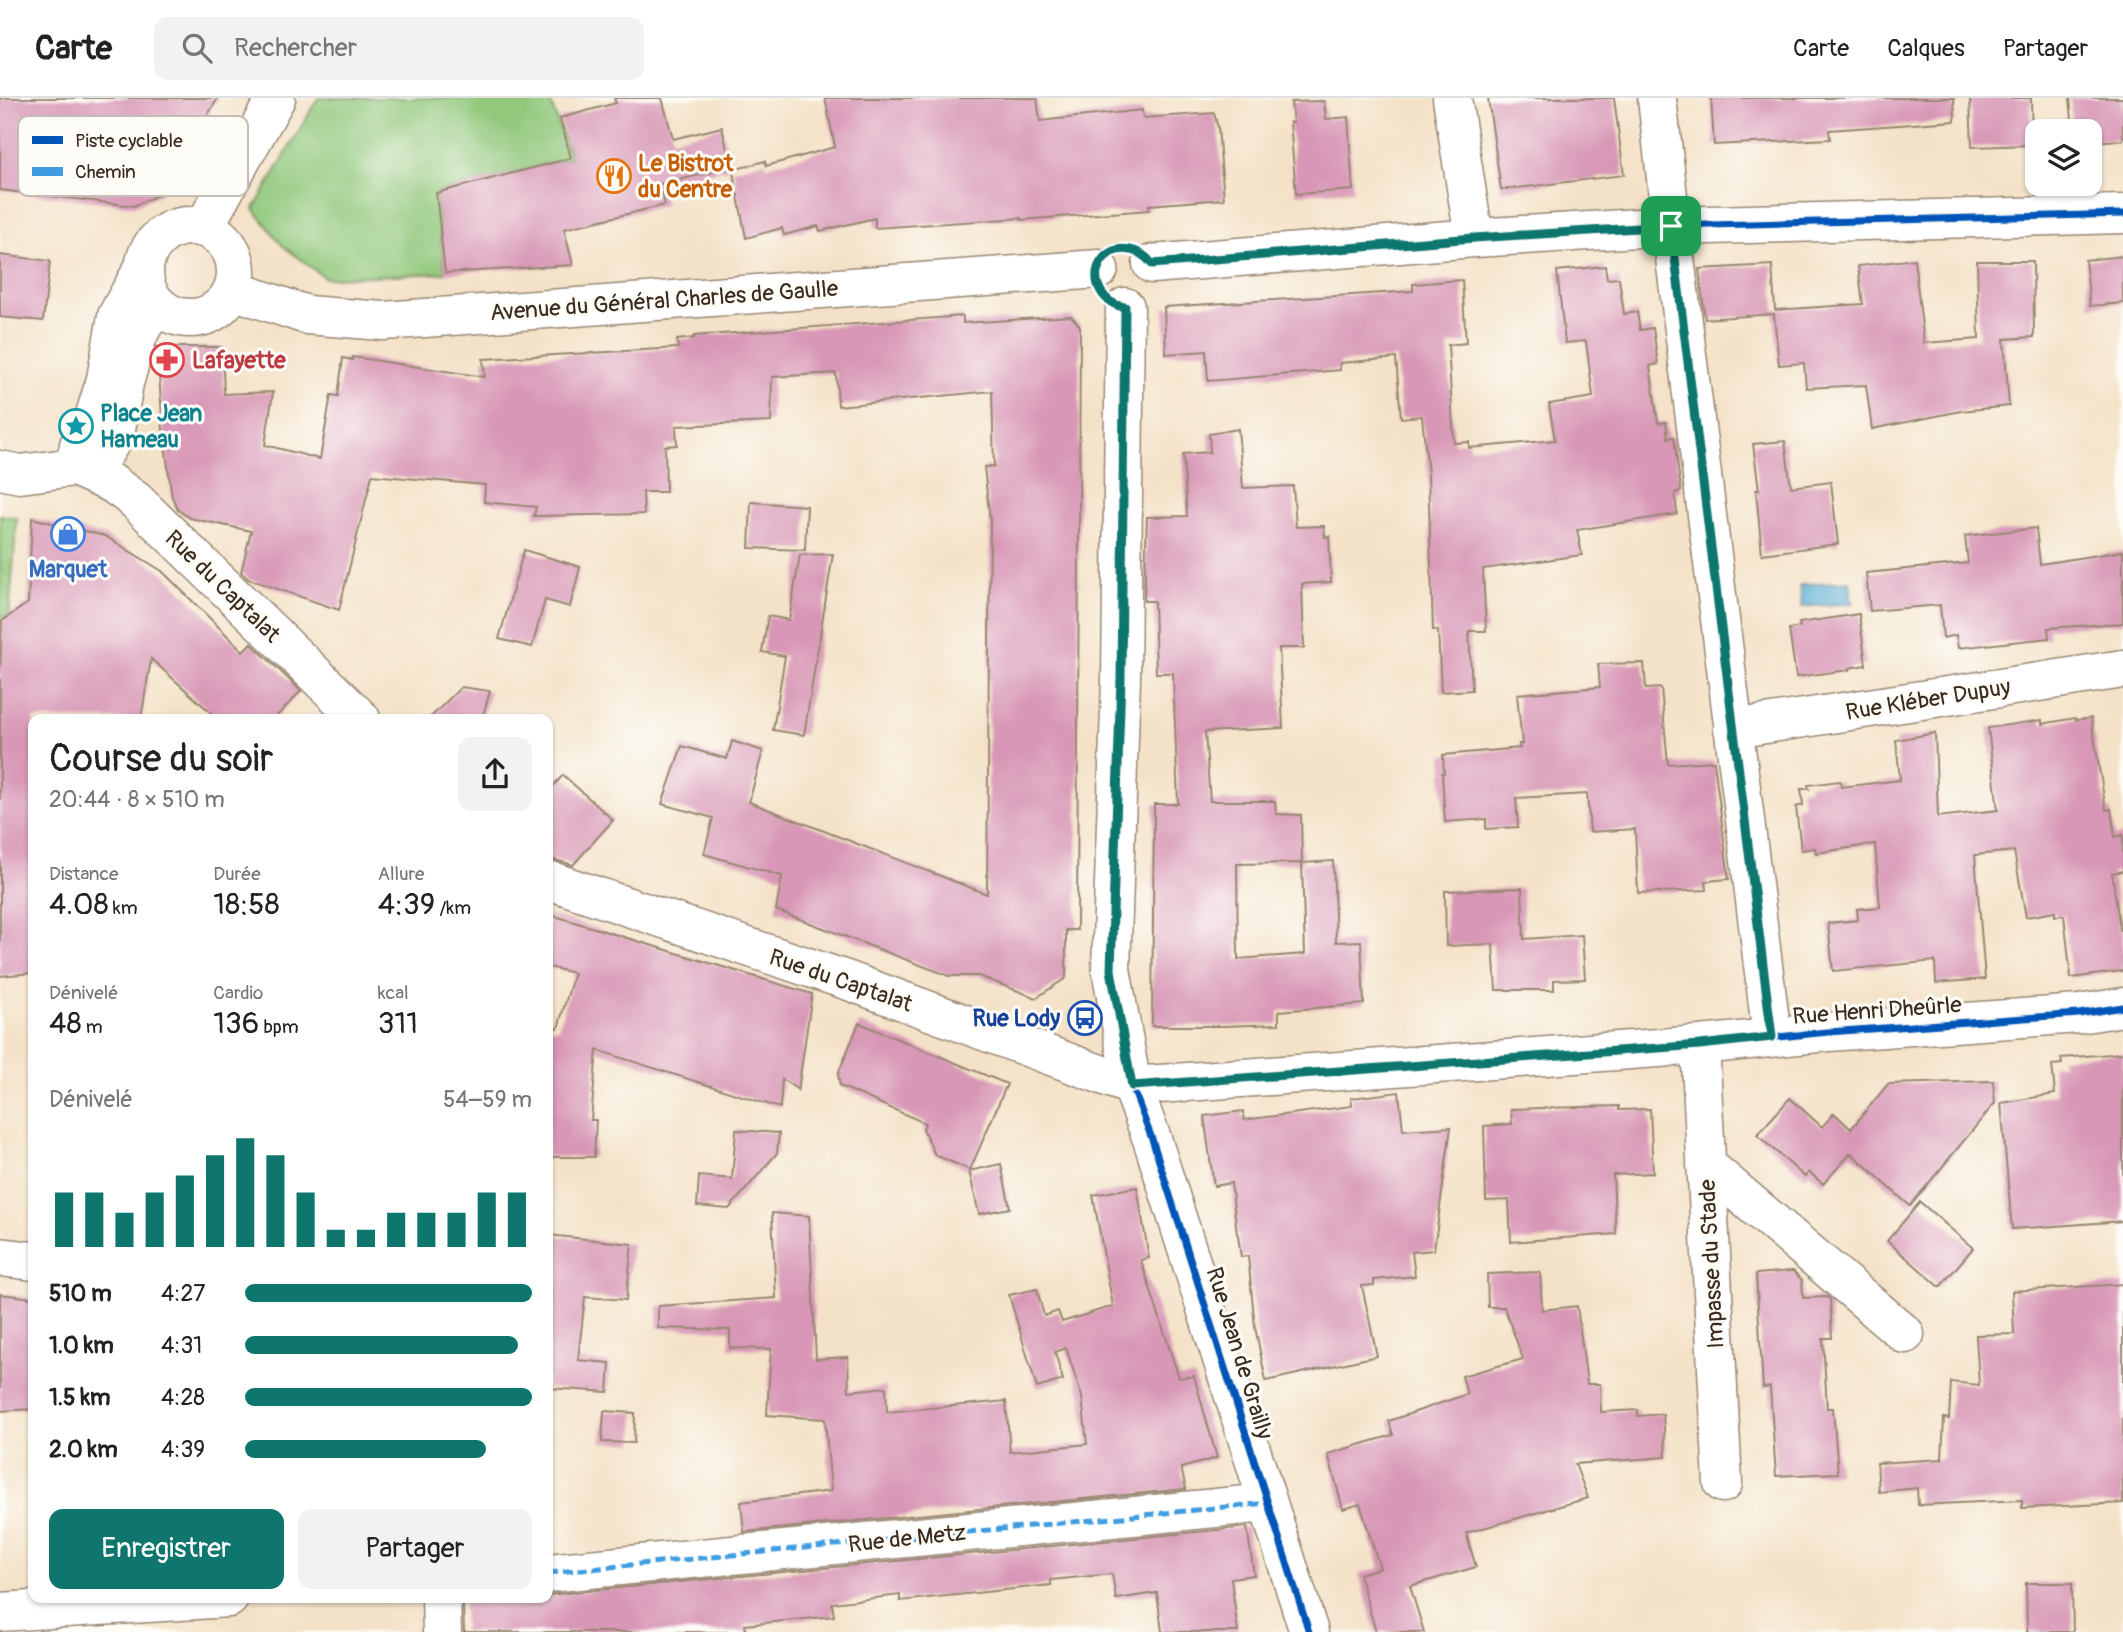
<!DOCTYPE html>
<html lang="fr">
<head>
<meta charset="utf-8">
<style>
  body { margin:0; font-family:Pangolin,sans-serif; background:#f2f2f2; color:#222; height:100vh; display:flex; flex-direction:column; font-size:26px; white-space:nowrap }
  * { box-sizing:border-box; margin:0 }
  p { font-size:23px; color:#767676 }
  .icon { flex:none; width:38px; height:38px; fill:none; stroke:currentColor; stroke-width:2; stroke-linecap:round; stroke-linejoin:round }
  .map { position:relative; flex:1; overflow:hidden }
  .drawer { position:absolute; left:28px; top:616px; width:525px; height:889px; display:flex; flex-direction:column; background:#fff; border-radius:14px; box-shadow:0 2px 5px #0004 }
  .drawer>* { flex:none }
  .controls { position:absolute; left:2025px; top:21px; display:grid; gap:14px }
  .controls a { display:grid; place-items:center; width:77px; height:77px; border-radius:14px; background:#fff; box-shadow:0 2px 5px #0004; font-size:35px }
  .pin { position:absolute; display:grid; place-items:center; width:60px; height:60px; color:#fff; margin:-30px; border-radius:14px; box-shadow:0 4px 10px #0006 }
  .round { display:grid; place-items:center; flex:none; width:74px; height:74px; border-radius:14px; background:#f2f2f2 }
  .overview { display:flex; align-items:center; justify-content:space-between; height:119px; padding:0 21px }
  h1 { font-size:38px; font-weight:600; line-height:52px }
  .metrics { display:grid; grid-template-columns:repeat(3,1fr); gap:10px; height:119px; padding:7px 21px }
  .metrics div { display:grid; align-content:center }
  .metrics b { font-size:30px; font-weight:600 }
  .metrics small { font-size:19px; font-weight:400 }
  .metrics p { font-size:19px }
  .chart { height:196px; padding:14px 21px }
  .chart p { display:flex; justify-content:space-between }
  .chart svg { width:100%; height:126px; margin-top:7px; stroke:#0f766e; stroke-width:6 }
  .cta { display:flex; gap:14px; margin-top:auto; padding:14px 21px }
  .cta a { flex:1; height:80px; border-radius:14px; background:#0f766e; color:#fff; font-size:28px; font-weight:600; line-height:80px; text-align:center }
  .cta a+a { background:#f2f2f2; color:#222 }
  ul { padding:0 21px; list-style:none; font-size:23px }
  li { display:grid; grid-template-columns:112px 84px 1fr; align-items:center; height:52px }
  li i { height:18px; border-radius:9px; background:#0f766e }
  header { display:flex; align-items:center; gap:42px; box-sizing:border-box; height:98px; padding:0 35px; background:#fff; border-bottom:2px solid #e0e0e0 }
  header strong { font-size:33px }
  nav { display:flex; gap:38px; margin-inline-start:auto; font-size:24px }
  .search { width:490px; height:63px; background:#f2f2f2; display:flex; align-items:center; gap:18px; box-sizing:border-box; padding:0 24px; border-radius:14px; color:#767676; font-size:26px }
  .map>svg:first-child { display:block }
</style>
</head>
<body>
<header>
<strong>Carte</strong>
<div class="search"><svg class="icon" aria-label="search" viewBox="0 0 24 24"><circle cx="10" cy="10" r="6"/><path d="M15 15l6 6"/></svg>Rechercher</div>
<nav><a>Carte</a><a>Calques</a><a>Partager</a></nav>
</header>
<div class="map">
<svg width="2123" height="1534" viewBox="0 0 2123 1534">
  <rect width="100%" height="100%" fill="#fdfcf7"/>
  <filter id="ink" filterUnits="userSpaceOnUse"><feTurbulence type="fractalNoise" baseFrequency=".0143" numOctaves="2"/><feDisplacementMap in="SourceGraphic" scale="14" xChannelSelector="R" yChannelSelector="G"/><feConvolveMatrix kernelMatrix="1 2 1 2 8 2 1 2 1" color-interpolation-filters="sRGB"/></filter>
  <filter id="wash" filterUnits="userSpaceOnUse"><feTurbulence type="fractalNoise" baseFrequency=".00686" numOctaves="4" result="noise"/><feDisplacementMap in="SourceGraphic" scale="28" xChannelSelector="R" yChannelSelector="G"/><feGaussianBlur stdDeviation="1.57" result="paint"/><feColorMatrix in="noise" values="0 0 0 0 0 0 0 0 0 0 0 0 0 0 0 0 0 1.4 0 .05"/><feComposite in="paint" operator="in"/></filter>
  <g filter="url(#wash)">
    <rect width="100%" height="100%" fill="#f4e2c8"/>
    <path fill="#91c87b" stroke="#66794c" stroke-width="2" d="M318 0H549L571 60 436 95 445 175 325 180 282 147 254 111Z
      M0 417 17 420 9 519H0Z"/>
    <path fill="#59add4" stroke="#4a6c79" stroke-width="2" d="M1850 483 1852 505 1802 509 1800 487Z"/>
    <g id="blocks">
      <path fill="#d897b6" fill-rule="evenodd" d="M0 0H218L160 96 134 108 0 92Z
        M614 0H662L673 41 722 29 731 70 660 86 665 107 564 131 573 167 445 175 436 95 571 60 560 20 616 5Z
        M825 0H1037L1040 23 1142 12 1143 20 1214 15 1218 30 1224 101 1149 107V112L1021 122V120L875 130V120L820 133 818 128 784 137 782 130 746 140 733 72 765 63 766 68 835 49Z
        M1488 0H1614L1624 77 1501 92Z
        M1711 0H1954L1955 23 1829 32 1830 41 1714 47Z
        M1993 0H2031L2032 47 1972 49 1970 1Z
        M2070 0H2123V42L2090 44V33H2073Z
        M1324 3 1326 21 1348 19 1353 92 1296 96 1290 24H1293L1291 4Z
        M0 157 50 163 43 223 0 219Z
        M2123 158V205L2090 208 2085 162Z
        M1914 161 1924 245 1979 241 1977 163H2033L2034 239 2004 241 2009 308 1961 313 1872 331 1866 287 1806 290 1804 265 1779 267 1774 216 1705 221 1699 171 1772 167 1775 212 1863 206 1858 168Z
        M1605 168 1607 181 1619 180 1624 216 1637 214 1640 232 1653 230 1658 266 1650 268 1658 325 1666 324 1668 340 1674 339 1681 393 1675 395 1677 416 1577 432 1582 457 1483 471 1486 533H1469L1472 592 1441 594 1438 532H1433L1428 376 1422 318 1401 320 1396 260 1340 265V272L1208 283 1206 253 1166 256 1164 209 1413 193V186L1462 182 1466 245 1448 247 1454 345 1469 344V350L1555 342 1549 306 1593 299 1586 243 1565 245 1557 173Z
        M963 218V225L1071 218 1080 228 1077 832H1066V880L1036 900 979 878H949L776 812 782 778 704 756 713 720 662 706 682 648 727 661 732 643 763 653 749 704 987 796 990 423 984 369 994 368 992 293 838 308 836 275 772 279 771 324 676 328 677 347 665 348 666 394H643L644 416 534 418 536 409 484 404 485 387 372 377 339 512 248 481 241 474 251 433 190 420 178 412 172 399 163 332 157 249H222L224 296 273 294 265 347 320 361 331 297 338 298 343 260 352 262 353 259 485 279 483 261 678 250 677 242 694 240V238Z
        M1238 331 1243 390 1293 388 1296 429 1324 428 1325 439 1329 438 1331 484 1302 486 1304 550H1279L1283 630 1205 634 1210 703H1275L1276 716 1301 717 1302 765 1333 763 1336 844 1361 843 1364 906 1279 913V926L1224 928H1152L1154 706H1178L1173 575H1156L1154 503H1144L1147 419 1187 418 1183 356 1210 354 1209 336ZM1302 765 1305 856 1238 861 1237 766Z
        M1785 343 1791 389 1831 384 1838 446 1762 456 1756 392H1759L1753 346Z
        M751 404 807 408 805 452 749 450Z
        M32 420 105 438 162 473 243 553 251 545 301 593 274 621H218L151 561 141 621H33V875L0 878V574L2 523 28 505Z
        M2036 430 2040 466 2123 453V525L2048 530 2049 540 1958 550 1956 537 1943 540 1940 507 1870 513 1866 475 1968 465 1965 438Z
        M524 452 580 469 570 509 545 502 532 549 499 541Z
        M833 456 804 637 773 632 785 558 762 554 768 518 789 522 800 457Z
        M1859 516 1866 567 1849 570 1850 572 1796 579 1789 531 1800 529 1799 525Z
        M1644 565 1646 591 1661 590 1668 666 1714 663 1729 781 1706 783 1707 792 1638 795 1635 731 1590 734 1587 696 1516 700 1518 729 1486 731V721L1445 724 1442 675H1444L1443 657 1520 650 1519 646H1522L1517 596 1600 589 1598 566Z
        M461 589 490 593 482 621H429Z
        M2075 620 2076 622 2091 620 2106 712 2111 711 2115 739 2123 737V773L2112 775 2120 832H2123V873L2071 880 2064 817 2055 818V814L2026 819 2014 753 1975 757 1985 881 1936 885 1935 863 1833 873 1828 825 1858 822 1857 811 1880 809 1875 746 1816 755 1815 750 1801 752 1796 709 1803 707 1801 691H1809L1808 687 1840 683 1841 689 1900 682 1896 642 1935 635 1938 719 1998 712 1988 630 2042 622V626Z
        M563 677 613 722 573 767 548 760V694Z
        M1522 790 1524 841 1582 837 1585 881 1554 882V892H1496L1493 846 1446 848 1445 793Z
        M548 816 812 896 798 992 782 981 780 1010 597 952 591 1022H596L594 1059H548V930H558L574 875 548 869Z
        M859 925 1007 986 970 1072 935 1057 923 1031 925 1025 840 988 838 976Z
        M2123 955V1123L2012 1131 2001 1005 2055 996 2052 967 2062 966 2061 960Z
        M1993 983 1995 1005 1910 1108 1851 1055 1823 1086 1809 1074 1805 1079 1757 1037 1790 1000 1822 1029 1834 1015 1851 1031 1888 986Z
        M1399 994 1403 1032 1451 1029 1434 1152 1412 1154 1415 1178 1374 1182V1187L1362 1188 1377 1258 1266 1283 1255 1229 1248 1158 1241 1159 1238 1137 1237 1136 1231 1085 1214 1088 1204 1018 1243 1013 1244 1022 1352 1008 1351 1000Z
        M1619 1008V1012L1650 1011 1653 1075 1613 1077 1616 1136 1511 1144 1509 1102 1486 1103 1484 1028 1512 1026 1511 1011Z
        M736 1032 779 1035 777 1055 729 1111 697 1108 699 1078 732 1081Z
        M1001 1066 1010 1110 979 1116 969 1073Z
        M1137 1089 1149 1160 1141 1162 1179 1280 1194 1278 1217 1360 1181 1370 1186 1391 744 1434 741 1404 831 1393 825 1321 767 1317 771 1251 730 1250V1232L658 1230V1208L776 1200 772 1115 809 1118 816 1261 848 1259 849 1293 886 1289 887 1314 1006 1303 1010 1354 1087 1346 1082 1299 1066 1250 1055 1254 1063 1282 1037 1290 1009 1197 1037 1191 1044 1218 1058 1213 1062 1224 1113 1208 1093 1097Z
        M1920 1104 1973 1150 1940 1189 1887 1143Z
        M548 1137 632 1146 626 1202 585 1199 578 1262 610 1265 608 1294 548 1290Z
        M1793 1173 1802 1182 1803 1200 1827 1199 1830 1201 1832 1240H1823L1827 1310H1833L1838 1375 1776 1378 1770 1289 1763 1290 1756 1176Z
        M1540 1174 1542 1212 1577 1208 1587 1286H1600L1601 1314 1638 1312V1318L1663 1316 1666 1359 1575 1366 1588 1400 1466 1435 1476 1469 1410 1488 1424 1534H1376L1359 1476 1380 1470 1360 1406 1343 1411 1328 1356 1393 1337 1389 1323 1467 1296 1462 1278 1523 1261 1504 1209H1488L1487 1176Z
        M2123 1186V1405L2022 1410V1402L1918 1407 1917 1390 1879 1394 1877 1365 1942 1361 1944 1320 1949 1321 1951 1284 1979 1287 1976 1237 2014 1236 2012 1193Z
        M0 1196 33 1200V1311L0 1313Z
        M604 1313 635 1315 634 1345 602 1344Z
        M1247 1429 1254 1477 1231 1480 1238 1534H1162L1157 1495 1116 1501 1112 1476 1051 1482V1487L900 1503V1497L832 1505 834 1518 745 1527 746 1534H464L463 1506 525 1500H548V1497L577 1494Z
        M2026 1485H2072L2073 1534H2027Z"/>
    </g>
  </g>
  <g filter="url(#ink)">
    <use href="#blocks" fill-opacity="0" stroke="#988673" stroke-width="2"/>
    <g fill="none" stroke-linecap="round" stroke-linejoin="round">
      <g stroke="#988673" stroke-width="41">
        <path id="minor" d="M1452 0 1474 140
          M1657 0 1674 152 1772 939
          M204 129 276 0
          M1152 166 1474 140 1671 128 2123 116
          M233 192 307 217 383 223 1099 171
          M1125 209 1121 581 1111 871 1132 988 1152 1041 1309 1534
          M0 372 20 376 75 369 79 347 90 333 106 281 117 218 144 169
          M1733 631 2123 571
          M548 782 849 883 1132 988 1700 947 1828 934 2079 916 2123 909
          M1700 947 1723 1385
          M1706 1067 1905 1236
          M0 1159 33 1163
          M548 1475 1267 1405
          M0 1514 229 1500"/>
      </g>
      <g stroke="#988673" stroke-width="41">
        <path id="major" d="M144 174a46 46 0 1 1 92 0a46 46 0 1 1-92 0Z
          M75 369 113 386 135 402 361 621
          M75 369 104 355 115 337 124 285 138 237 145 224 160 209
          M441 1500 442 1534"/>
      </g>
      <use href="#minor" stroke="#fff" stroke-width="38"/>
      <use href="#major" stroke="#fff" stroke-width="38"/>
      <path stroke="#3f9ce0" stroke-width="5" stroke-dasharray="10 5" stroke-linecap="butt" d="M548 1475 1267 1405"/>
      <g stroke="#fdfcf7" stroke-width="11">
        <path id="cycleway" d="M1152 166 1474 140 1671 128 2123 116
          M1125 209 1121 581 1111 871 1132 988 1152 1041 1309 1534
          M1132 988 1700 947 1828 934 2079 916 2123 909"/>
      </g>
      <use href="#cycleway" stroke="#0057b8" stroke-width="7"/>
    </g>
  </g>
  <g fill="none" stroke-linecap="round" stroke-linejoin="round" filter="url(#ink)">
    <g stroke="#fff" stroke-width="14">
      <path id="route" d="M1671 128 1772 939 1700 947 1132 988 1111 872 1121 581 1125 209C1104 207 1089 183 1101 164 1114 144 1140 150 1152 166L1474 140Z"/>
    </g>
    <use href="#route" stroke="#0f766e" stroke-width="9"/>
  </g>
  <defs>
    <g id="restaurant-ring" transform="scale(1.75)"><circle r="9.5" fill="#fdfcf7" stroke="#e8710a" stroke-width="1.5"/><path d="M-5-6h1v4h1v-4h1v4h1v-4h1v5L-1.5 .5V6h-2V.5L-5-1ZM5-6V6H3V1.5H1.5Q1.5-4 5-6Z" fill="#e8710a"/></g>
    <g id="pharmacy-ring" transform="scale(1.75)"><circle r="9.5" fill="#fdfcf7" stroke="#e0444e" stroke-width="1.5"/><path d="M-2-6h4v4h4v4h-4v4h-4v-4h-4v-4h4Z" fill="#e0444e"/></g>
    <g id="sight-ring" transform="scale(1.75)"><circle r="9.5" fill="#fdfcf7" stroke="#0f9aa8" stroke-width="1.5"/><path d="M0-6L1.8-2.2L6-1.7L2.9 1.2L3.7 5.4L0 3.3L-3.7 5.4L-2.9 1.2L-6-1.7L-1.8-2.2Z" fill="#0f9aa8"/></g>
    <g id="shop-ring" transform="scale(1.75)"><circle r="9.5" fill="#fdfcf7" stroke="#3f7fe0" stroke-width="1.5"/><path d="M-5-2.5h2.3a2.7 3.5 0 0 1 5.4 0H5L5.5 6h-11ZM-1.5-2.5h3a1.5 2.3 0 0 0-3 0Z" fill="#3f7fe0"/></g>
    <g id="bus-ring" transform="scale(1.75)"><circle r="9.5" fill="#fdfcf7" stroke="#1a4fb4" stroke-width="1.5"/><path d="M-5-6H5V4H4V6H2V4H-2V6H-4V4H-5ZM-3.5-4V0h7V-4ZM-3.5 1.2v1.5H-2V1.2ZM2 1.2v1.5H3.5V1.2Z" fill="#1a4fb4"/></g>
  </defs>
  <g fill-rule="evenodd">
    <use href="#restaurant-ring" x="614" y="78"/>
    <use href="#pharmacy-ring" x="167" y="262"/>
    <use href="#sight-ring" x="76" y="328"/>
    <use href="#shop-ring" x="68" y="436"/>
    <use href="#bus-ring" x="1085" y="920"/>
  </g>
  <g text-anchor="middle" stroke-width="6" stroke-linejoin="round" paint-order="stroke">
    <g font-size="23" font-weight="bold" fill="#c56008" stroke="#fdfcf7" text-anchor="start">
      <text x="638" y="73">Le Bistrot<tspan x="638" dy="26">du Centre</tspan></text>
    </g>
    <g font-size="23" fill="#3b2a1e" stroke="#fdfcf7">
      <text transform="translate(664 202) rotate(-4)" y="8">Avenue du Général Charles de Gaulle</text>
      <text transform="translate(223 488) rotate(44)" y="8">Rue du Captalat</text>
      <text transform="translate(1928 601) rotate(-9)" y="8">Rue Kléber Dupuy</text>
      <text transform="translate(841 882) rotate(19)" y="8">Rue du Captalat</text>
      <text transform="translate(1877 912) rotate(-4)" y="8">Rue Henri Dheûrle</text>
      <text transform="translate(1711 1166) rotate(-93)" y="8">Impasse du Stade</text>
      <text transform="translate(1240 1255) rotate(73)" y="8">Rue Jean de Grailly</text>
      <text transform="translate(907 1440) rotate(-6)" y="8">Rue de Metz</text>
    </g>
    <g font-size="23" font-weight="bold" fill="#be3a42" stroke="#fdfcf7" text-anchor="start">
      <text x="192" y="270">Lafayette</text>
    </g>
    <g font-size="23" font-weight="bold" fill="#0d838f" stroke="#fdfcf7" text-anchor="start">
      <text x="100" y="323">Place Jean<tspan x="100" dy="26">Hameau</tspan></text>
    </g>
    <g font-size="23" font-weight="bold" fill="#366cbe" stroke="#fdfcf7">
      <text x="68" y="479">Marquet</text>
    </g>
    <g font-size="23" font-weight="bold" fill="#164399" stroke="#fdfcf7" text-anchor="end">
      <text x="1060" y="928">Rue Lody</text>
    </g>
  </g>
  <rect x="18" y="18" width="230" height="80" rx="10" fill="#fdfcf7" stroke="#c3bdb6" stroke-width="2"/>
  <rect x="32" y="38" width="31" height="8" fill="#0057b8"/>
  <rect x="32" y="69" width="31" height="9" fill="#3f9ce0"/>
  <g font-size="19" fill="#3b2a1e">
    <text x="75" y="49">Piste cyclable</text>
    <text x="75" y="80">Chemin</text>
  </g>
</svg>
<div class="controls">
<a><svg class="icon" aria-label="layers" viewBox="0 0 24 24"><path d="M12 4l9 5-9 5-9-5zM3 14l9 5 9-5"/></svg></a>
</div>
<div class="pin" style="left:1671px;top:128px;background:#1e9e55"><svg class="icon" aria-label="arrive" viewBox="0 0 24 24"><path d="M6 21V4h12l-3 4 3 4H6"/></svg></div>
<section class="drawer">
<div class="overview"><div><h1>Course du soir</h1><p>20:44 · 8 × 510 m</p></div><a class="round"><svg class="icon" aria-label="share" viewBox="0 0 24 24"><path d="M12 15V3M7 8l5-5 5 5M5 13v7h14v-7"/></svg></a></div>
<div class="metrics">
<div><p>Distance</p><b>4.08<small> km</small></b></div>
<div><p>Durée</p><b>18:58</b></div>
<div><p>Allure</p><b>4:39<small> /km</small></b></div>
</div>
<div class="metrics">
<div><p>Dénivelé</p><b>48<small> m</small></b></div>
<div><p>Cardio</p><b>136<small> bpm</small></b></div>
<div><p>kcal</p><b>311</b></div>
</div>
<div class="chart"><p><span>Dénivelé</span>54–59 m</p>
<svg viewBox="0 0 160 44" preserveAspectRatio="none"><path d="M5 44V25M15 44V25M25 44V32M35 44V25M45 44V19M55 44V12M65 44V6M75 44V12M85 44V25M95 44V38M105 44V38M115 44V32M125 44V32M135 44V32M145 44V25M155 44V25"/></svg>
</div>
<ul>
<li><b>510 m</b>4:27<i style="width:100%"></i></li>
<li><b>1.0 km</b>4:31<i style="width:95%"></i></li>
<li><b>1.5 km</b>4:28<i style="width:100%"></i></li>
<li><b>2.0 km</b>4:39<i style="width:84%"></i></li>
</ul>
<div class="cta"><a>Enregistrer</a><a>Partager</a></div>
</section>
</div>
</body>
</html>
